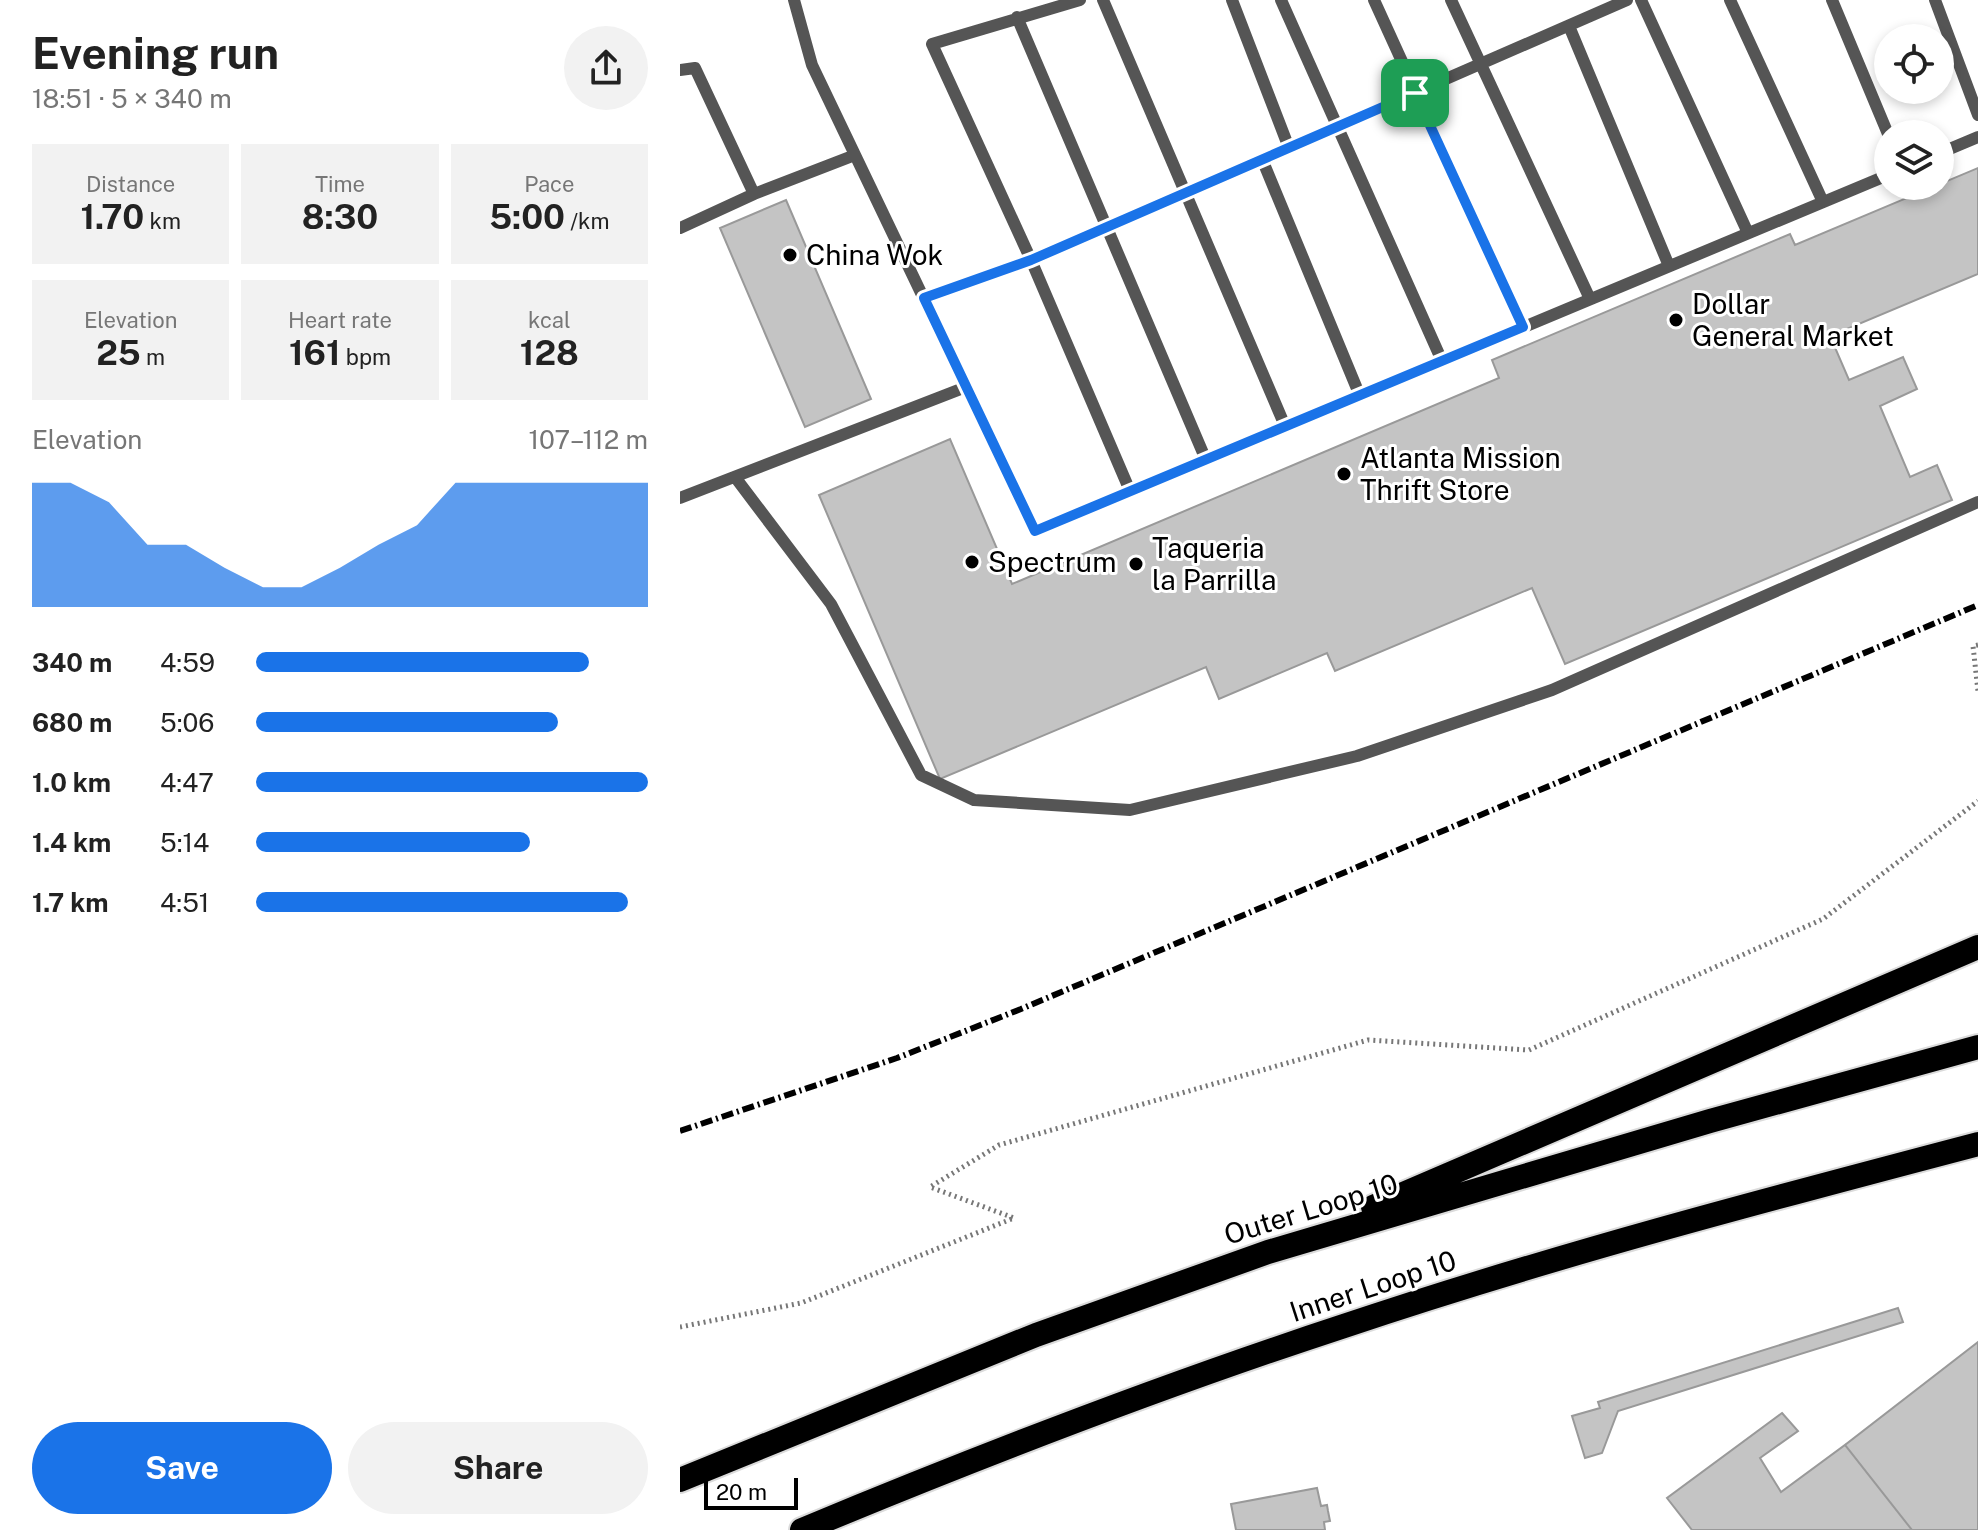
<!DOCTYPE html>
<html lang="en">
<head>
<meta charset="utf-8">
<style>
  body { margin:0; font-family:"Public Sans",sans-serif; background:#f2f2f2; color:#222; height:100vh; display:flex; flex-direction:column; font-size:30px; white-space:nowrap }
  * { box-sizing:border-box; margin:0 }
  p { font-size:26px; color:#767676 }
  .icon { flex:none; width:44px; height:44px; fill:none; stroke:currentColor; stroke-width:2; stroke-linecap:round; stroke-linejoin:round }
  .map { position:relative; flex:1; overflow:hidden }
  .panel { display:flex; flex-direction:column; background:#fff; width:680px }
  .panel>* { flex:none }
  .buttons { position:absolute; left:1194px; top:24px; display:grid; gap:16px }
  .buttons a { display:grid; place-items:center; width:80px; height:80px; border-radius:50%; background:#fff; box-shadow:0 4px 12px #0003; font-size:40px }
  .scale { position:absolute; left:24px; bottom:20px; width:94px; box-sizing:border-box; padding-left:8px; border:4px solid #000; border-top:0; font-size:22px; line-height:28px; white-space:nowrap; color:#000; -webkit-text-stroke:6px #fff; paint-order:stroke }
  .pin { position:absolute; display:grid; place-items:center; width:68px; height:68px; color:#fff; margin:-34px; border-radius:16px; box-shadow:0 4px 12px #0006 }
  .round { display:grid; place-items:center; flex:none; width:84px; height:84px; border-radius:42px; background:#f2f2f2 }
  .overview { display:flex; align-items:center; justify-content:space-between; height:136px; padding:0 32px }
  h1 { font-size:44px; font-weight:700; line-height:60px }
  .stats { display:grid; grid-template-columns:repeat(3,1fr); gap:12px; height:136px; padding:8px 32px }
  .stats div { display:grid; align-content:center; border-radius:0px; background:#f2f2f2; text-align:center }
  .stats b { font-size:34px; font-weight:700 }
  .stats small { font-size:22px; font-weight:400 }
  .stats p { font-size:22px }
  .chart { height:224px; padding:16px 32px }
  .chart p { display:flex; justify-content:space-between }
  .chart svg { width:100%; height:144px; margin-top:8px; fill:#1a73e8; opacity:.7 }
  .button { display:flex; gap:16px; margin-top:auto; padding:16px 32px }
  .button a { flex:1; height:92px; border-radius:48px; background:#1a73e8; color:#fff; font-size:32px; font-weight:700; line-height:92px; text-align:center }
  .button a+a { background:#f2f2f2; color:#222 }
  ul { padding:0 32px; list-style:none; font-size:26px }
  li { display:grid; grid-template-columns:128px 96px 1fr; align-items:center; height:60px }
  li i { height:20px; border-radius:10px; background:#1a73e8 }
  main { display:flex; flex:1; min-height:0 }
  .map>svg:first-child { display:block }
</style>
</head>
<body>
<main>
<section class="panel">
<div class="overview"><div><h1>Evening run</h1><p>18:51 · 5 × 340 m</p></div><a class="round"><svg class="icon" aria-label="share" viewBox="0 0 24 24"><path d="M12 15V3M7 8l5-5 5 5M5 13v7h14v-7"/></svg></a></div>
<div class="stats">
<div><p>Distance</p><b>1.70<small> km</small></b></div>
<div><p>Time</p><b>8:30</b></div>
<div><p>Pace</p><b>5:00<small> /km</small></b></div>
</div>
<div class="stats">
<div><p>Elevation</p><b>25<small> m</small></b></div>
<div><p>Heart rate</p><b>161<small> bpm</small></b></div>
<div><p>kcal</p><b>128</b></div>
</div>
<div class="chart"><p><span>Elevation</span>107–112 m</p>
<svg viewBox="0 0 160 44" preserveAspectRatio="none"><path d="M0 44V6L10 6L20 12L30 25L40 25L50 32L60 38L70 38L80 32L90 25L100 19L110 6L120 6L130 6L140 6L150 6L160 6V44z"/></svg>
</div>
<ul>
<li><b>340 m</b>4:59<i style="width:85%"></i></li>
<li><b>680 m</b>5:06<i style="width:77%"></i></li>
<li><b>1.0 km</b>4:47<i style="width:100%"></i></li>
<li><b>1.4 km</b>5:14<i style="width:70%"></i></li>
<li><b>1.7 km</b>4:51<i style="width:95%"></i></li>
</ul>
<div class="button"><a>Save</a><a>Share</a></div>
</section>
<div class="map">
<svg width="1298" height="1530" viewBox="0 0 1298 1530">
  <rect width="100%" height="100%" fill="#fff"/>
  <path fill="#c4c4c4" stroke="#999" stroke-width="2" d="M1298 168V274L1150 336 1169 380 1223 357 1237 389 1200 406 1230 477 1257 465 1272 500 885 664 852 588 655 671 647 653 539 699 526 667 260 779 139 495 270 439 332 584 819 378 812 360 1110 234 1115 245Z
    M106 200 191 399 125 427 40 228Z
    M1218 1308 1223 1322 938 1411 922 1453 905 1458 892 1416 920 1408 918 1402Z
    M1298 1342V1530H1232L1165 1445Z
    M1102 1413 1118 1431 1080 1458 1101 1492 1165 1445 1232 1530H1012L987 1498Z
    M637 1488 641 1506 647 1505 648 1511 650 1521 644 1522 645 1530H556L551 1504Z"/>
  <g fill="none" stroke-linecap="round" stroke-linejoin="round">
    <g stroke="#dbdbdb" stroke-width="28">
      <path id="highway" d="M693 1207 1298 947
        M0 1480 356 1335 588 1252 1030 1121 1298 1047
        M122 1530C300 1456 481 1386 664 1326 872 1256 1085 1200 1298 1144"/>
    </g>
    <path stroke="#777" stroke-width="5" stroke-dasharray="2 4" stroke-linecap="butt" d="M1298 645 1293 646 1298 691
      M0 1327 121 1303 334 1218 250 1187 319 1145 688 1040 849 1050 1143 919 1298 801"/>
    <path stroke="#555" stroke-width="12" d="M114 0 132 65 355 531 1208 175
      M400 0 252 44 351 260 450 491
      M423 0 605 426
      M552 0 609 148
      M601 0 762 361
      M694 0 843 327
      M771 0 910 299
      M961 0 1068 233
      M1050 0 1143 202
      M1152 0 1208 134
      M1255 0 1298 115
      M337 17 526 460
      M889 26 989 266
      M0 70 15 68 74 194 175 155
      M1260 153 1298 137
      M582 159 680 396
      M0 228 74 194
      M244 298 351 260 947 0
      M55 477 151 604 241 775 294 800 450 810 677 756 872 690 1298 502
      M0 498 286 387"/>
    <use href="#highway" stroke="#000" stroke-width="24"/>
    <path stroke="#000" stroke-width="6" stroke-dasharray="12 4 2 4" stroke-linecap="butt" d="M0 1131 217 1058 341 1009 1298 605"/>
  </g>
  <g fill="none" stroke-linecap="round" stroke-linejoin="round">
    <g stroke="#fff" stroke-width="16">
      <path id="route" d="M735 93 843 327 355 531 244 298 351 260Z"/>
    </g>
    <use href="#route" stroke="#1a73e8" stroke-width="10"/>
  </g>
  <g fill="#000" stroke="#fff" stroke-width="3">
    <circle cx="110" cy="255" r="8"/>
    <circle cx="996" cy="320" r="8"/>
    <circle cx="664" cy="474" r="8"/>
    <circle cx="292" cy="562" r="8"/>
    <circle cx="456" cy="564" r="8"/>
  </g>
  <g text-anchor="middle" stroke-width="6" stroke-linejoin="round" paint-order="stroke">
    <g font-size="28" fill="#000" stroke="#fff" text-anchor="start">
      <text x="126" y="265">China Wok</text>
      <text x="1012" y="314">Dollar<tspan x="1012" dy="32">General Market</tspan></text>
      <text x="680" y="468">Atlanta Mission<tspan x="680" dy="32">Thrift Store</tspan></text>
      <text x="472" y="558">Taqueria<tspan x="472" dy="32">la Parrilla</tspan></text>
      <text x="308" y="572">Spectrum</text>
    </g>
    <g font-size="28" fill="#000" stroke="#fff">
      <text transform="translate(631 1209) rotate(-17)" y="10">Outer Loop 10</text>
      <text transform="translate(693 1286) rotate(-18)" y="10">Inner Loop 10</text>
    </g>
  </g>
</svg>
<div class="buttons">
<a><svg class="icon" aria-label="locate" viewBox="0 0 24 24"><circle cx="12" cy="12" r="6"/><path d="M12 2v4M12 18v4M2 12h4M18 12h4"/></svg></a>
<a><svg class="icon" aria-label="layers" viewBox="0 0 24 24"><path d="M12 4l9 5-9 5-9-5zM3 14l9 5 9-5"/></svg></a>
</div>
<div class="scale">20 m</div>
<div class="pin" style="left:735px;top:93px;background:#1e9e55"><svg class="icon" aria-label="arrive" viewBox="0 0 24 24"><path d="M6 21V4h12l-3 4 3 4H6"/></svg></div>
</div>
</main>
</body>
</html>
